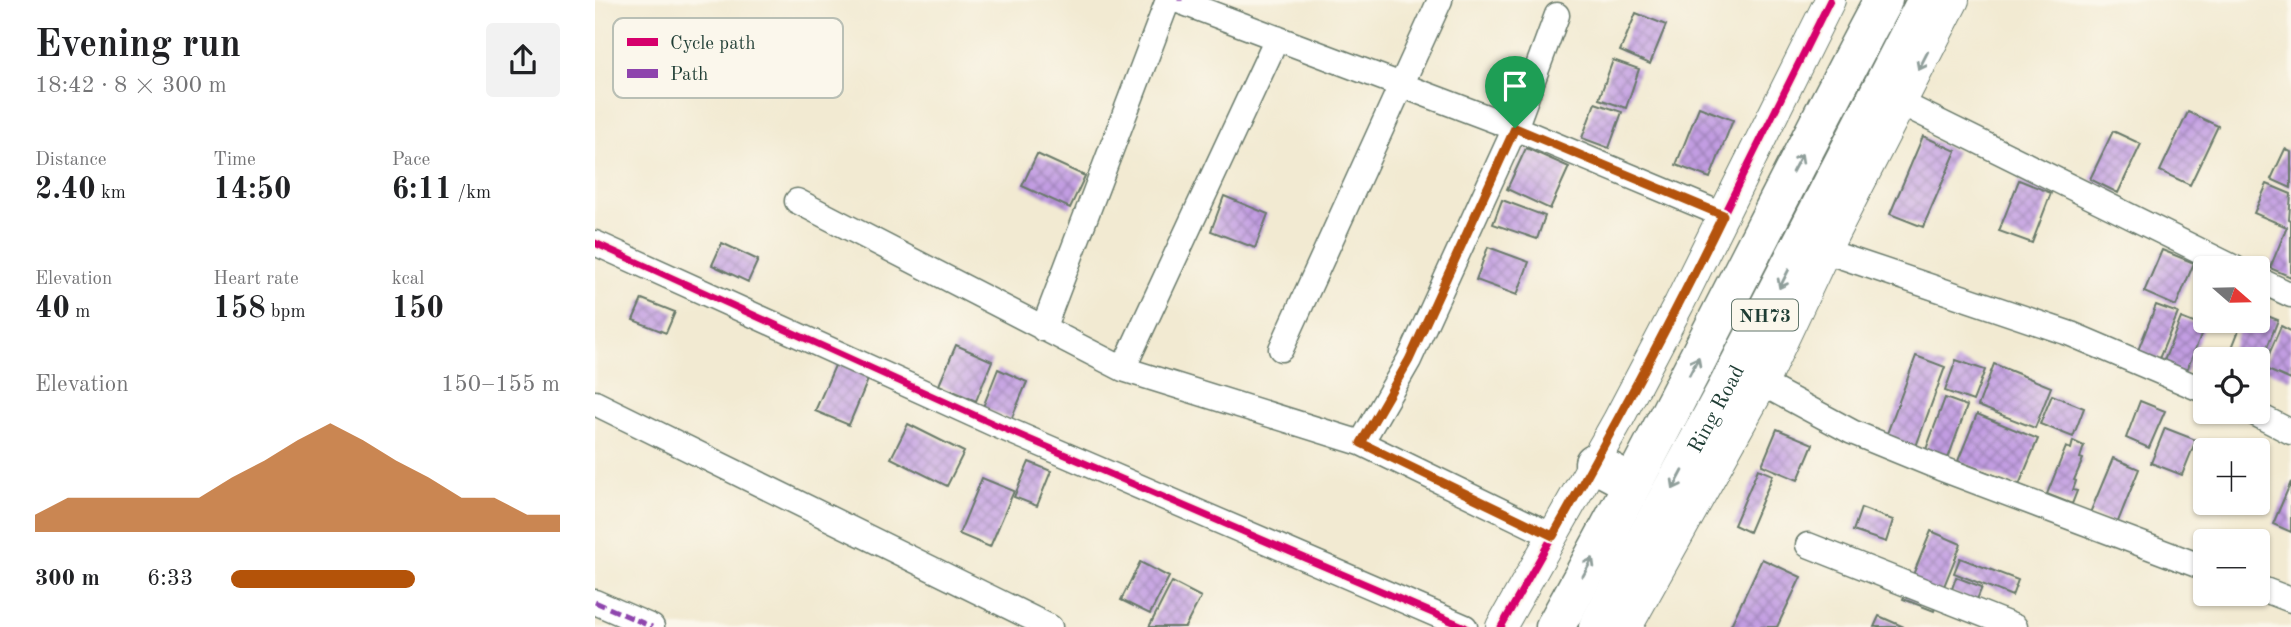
<!DOCTYPE html>
<html lang="en">
<head>
<meta charset="utf-8">
<style>
  body { margin:0; font-family:"Old Standard TT",serif; background:#f2f2f2; color:#202124; height:100vh; display:flex; flex-direction:column; font-size:26px; white-space:nowrap }
  * { box-sizing:border-box; margin:0 }
  p { font-size:23px; color:#757577 }
  .icon { flex:none; width:38px; height:38px; fill:none; stroke:currentColor; stroke-width:2; stroke-linecap:round; stroke-linejoin:round }
  .map { position:relative; flex:1; overflow:hidden }
  .panel { display:flex; flex-direction:column; background:#fff; width:595px }
  .panel>* { flex:none }
  .needle { width:46px; rotate:110deg }
  .fabs { position:absolute; left:1598px; top:256px; display:grid; gap:14px }
  .fabs a { display:grid; place-items:center; width:77px; height:77px; border-radius:7px; background:#fff; box-shadow:0 2px 5px #0004; font-size:35px }
  .pin { position:absolute; display:grid; place-items:center; width:60px; height:60px; color:#fff; margin:-72px -30px; border-radius:50% 50% 50% 0; rotate:-45deg; box-shadow:0 0 7px #0007 }
  .pin .icon { rotate:45deg }
  .round { display:grid; place-items:center; flex:none; width:74px; height:74px; border-radius:7px; background:#f2f2f2 }
  .head { display:flex; align-items:center; justify-content:space-between; height:119px; padding:0 35px }
  h1 { font-size:38px; font-weight:700; line-height:52px }
  .figures { display:grid; grid-template-columns:repeat(3,1fr); gap:10px; height:119px; padding:7px 35px }
  .figures div { display:grid; align-content:center }
  .figures b { font-size:30px; font-weight:700 }
  .figures small { font-size:19px; font-weight:400 }
  .figures p { font-size:19px }
  .chart { height:196px; padding:14px 35px }
  .chart p { display:flex; justify-content:space-between }
  .chart svg { width:100%; height:126px; margin-top:7px; fill:#b45309; opacity:.7 }
  ul { padding:0 35px; list-style:none; font-size:23px }
  li { display:grid; grid-template-columns:112px 84px 1fr; align-items:center; height:52px }
  li i { height:18px; border-radius:9px; background:#b45309 }
  main { display:flex; flex:1; min-height:0 }
  .map>svg:first-child { display:block }
</style>
</head>
<body>
<main>
<section class="panel">
<div class="head"><div><h1>Evening run</h1><p>18:42 · 8 × 300 m</p></div><a class="round"><svg class="icon" aria-label="share" viewBox="0 0 24 24"><path d="M12 15V3M7 8l5-5 5 5M5 13v7h14v-7"/></svg></a></div>
<div class="figures">
<div><p>Distance</p><b>2.40<small> km</small></b></div>
<div><p>Time</p><b>14:50</b></div>
<div><p>Pace</p><b>6:11<small> /km</small></b></div>
</div>
<div class="figures">
<div><p>Elevation</p><b>40<small> m</small></b></div>
<div><p>Heart rate</p><b>158<small> bpm</small></b></div>
<div><p>kcal</p><b>150</b></div>
</div>
<div class="chart"><p><span>Elevation</span>150–155 m</p>
<svg viewBox="0 0 160 44" preserveAspectRatio="none"><path d="M0 44V38L10 32L20 32L30 32L40 32L50 32L60 25L70 19L80 12L90 6L100 12L110 19L120 25L130 32L140 32L150 38L160 38V44z"/></svg>
</div>
<ul>
<li><b>300 m</b>6:33<i style="width:56%"></i></li>
</ul>
</section>
<div class="map">
<svg width="1696" height="627" viewBox="0 0 1696 627">
  <defs>
    <pattern id="building-cross-hatch" width="8" height="8" patternUnits="userSpaceOnUse" patternTransform="scale(1.75)"><rect width="8" height="8" fill="#c29de2"/><path d="M0 0l8 8M0 8l8-8" fill="none" stroke="#9d81b8"/></pattern>
  </defs>
  <rect width="100%" height="100%" fill="#fbf7ec"/>
  <filter id="ink" filterUnits="userSpaceOnUse"><feTurbulence type="fractalNoise" baseFrequency=".0143" numOctaves="2"/><feDisplacementMap in="SourceGraphic" scale="14" xChannelSelector="R" yChannelSelector="G"/><feConvolveMatrix kernelMatrix="1 2 1 2 8 2 1 2 1" color-interpolation-filters="sRGB"/></filter>
  <filter id="wash" filterUnits="userSpaceOnUse"><feTurbulence type="fractalNoise" baseFrequency=".00686" numOctaves="4" result="noise"/><feDisplacementMap in="SourceGraphic" scale="28" xChannelSelector="R" yChannelSelector="G"/><feGaussianBlur stdDeviation="1.57" result="paint"/><feColorMatrix in="noise" values="0 0 0 0 0 0 0 0 0 0 0 0 0 0 0 0 0 1.4 0 .05"/><feComposite in="paint" operator="in"/></filter>
  <g filter="url(#wash)">
    <rect width="100%" height="100%" fill="#f2ead2"/>
    <g id="blocks">
      <path fill="url(#building-cross-hatch)" d="M1041 13 1071 25 1055 64 1025 51Z
        M1018 60 1044 69 1031 108 1004 99Z
        M1000 103 1027 112 1014 148 987 138Z
        M1104 107 1138 120 1115 178 1081 165Z
        M1593 112 1623 126 1595 185 1565 171Z
        M1518 131 1546 144 1523 193 1495 179Z
        M1328 136 1361 151 1328 227 1295 214Z
        M931 148 974 167 955 209 912 189Z
        M1690 149 1696 152V188L1676 179Z
        M442 154 490 176 475 208 427 186Z
        M1424 180 1456 193 1437 243 1404 231Z
        M1672 184 1696 194 1694 220 1696 221V277L1675 268 1692 227 1659 213Z
        M629 196 673 214 660 248 616 231Z
        M907 200 950 216 942 239 898 224Z
        M127 243 163 260 153 282 117 265Z
        M893 247 934 262 922 295 881 280Z
        M1567 250 1599 263 1581 306 1549 292Z
        M47 299 80 312 71 333 38 320Z
        M1561 305 1583 313 1561 366 1540 358Z
        M1662 312 1683 320 1665 365 1662 359H1650L1635 353 1648 320H1662Z
        M1586 318 1609 327 1590 375 1567 366Z
        M1686 326 1696 331V380L1668 368Z
        M361 345 397 361 381 401 344 385Z
        M1321 356 1350 367 1320 449 1290 439Z
        M1361 360 1390 370 1378 401 1350 391Z
        M242 361 275 375 254 425 220 411Z
        M1399 364 1456 387 1440 428 1383 406Z
        M403 369 432 382 416 420 388 407Z
        M1457 395 1489 408 1478 437 1445 424Z
        M1350 398 1372 406 1351 464 1329 455Z
        M1545 401 1570 411 1554 448 1531 438Z
        M1382 414 1443 439 1424 485 1363 461Z
        M313 424 369 452 352 486 296 458Z
        M1570 428 1601 440 1587 475 1556 463Z
        M1182 429 1218 444 1203 480 1167 465Z
        M1478 441 1489 446 1485 458 1488 459 1479 480 1481 481 1478 490 1482 491 1477 504 1452 494 1471 447 1476 449Z
        M1518 458 1544 469 1522 524 1495 513Z
        M434 462 456 471 442 506 419 497Z
        M1163 469 1178 475 1154 532 1139 525Z
        M387 478 419 491 395 547 364 534Z
        M1696 482V532L1678 524Z
        M1266 508 1298 520 1291 542 1258 531Z
        M1336 531 1366 544 1339 611 1308 599Z
        M1365 558 1423 580 1417 596 1359 573Z
        M1167 559 1206 577 1182 627H1135Z
        M545 562 574 577 555 614 526 600Z
        M1361 577 1387 587 1381 602 1356 592Z
        M577 582 606 597 590 627H554Z
        M1284 616 1309 627H1279Z"/>
    </g>
  </g>
  <g filter="url(#ink)">
    <use href="#blocks" fill-opacity="0" stroke="#697a6b" stroke-width="2"/>
    <g fill="none" stroke-linecap="round" stroke-linejoin="round">
      <g stroke="#697a6b" stroke-width="27">
        <path id="minor" d="M581 0 920 128 1128 215
          M1306 103 1640 268
          M202 201 528 369 766 443 958 536
          M0 243 401 425 870 627
          M1230 251 1476 334 1610 391
          M1662 279 1696 295
          M448 329 573 0
          M686 349 845 0
          M528 369 682 38
          M1153 376 1257 432 1345 468 1610 568
          M0 403 455 627
          M1655 411 1696 432
          M766 443 814 360 920 128 962 15
          M1213 545 1420 627
          M1662 587 1696 600
          M0 602 57 627"/>
      </g>
      <g stroke="#697a6b" stroke-width="32">
        <path id="tertiary" d="M906 627 1022 422 1084 304 1235 0
          M1032 627 1168 383 1230 251 1359 0"/>
      </g>
      <g stroke="#697a6b" stroke-width="41">
        <g id="trunk">
          <path d="M999 463 1037 483"/>
          <path d="M960 627C1075 421 1177 208 1288 0"/>
          <path id="s1" d="M1003 627 1131 390 1332 0"/>
        </g>
      </g>
      <use href="#minor" stroke="#fff" stroke-width="24"/>
      <use href="#tertiary" stroke="#fff" stroke-width="30"/>
      <use href="#trunk" stroke="#fff" stroke-width="38"/>
      <path stroke="#8e44ad" stroke-width="5" stroke-dasharray="10 5" stroke-linecap="butt" d="M585 1V0
        M0 602 57 627"/>
      <g stroke="#fbf7ec" stroke-width="11">
        <path id="cycleway" d="M0 243 401 425 870 627
          M906 627 1022 422 1084 304 1235 0"/>
      </g>
      <use href="#cycleway" stroke="#d6006c" stroke-width="7"/>
    </g>
    <defs><path id="oneway-shaft" d="M-6 0H5M1.5-3L5.5 0L1.5 3" fill="none" stroke-width="1.6" stroke-linecap="round" stroke-linejoin="round" transform="scale(1.75)"/></defs>
    <g stroke="#8f9e9a">
      <use href="#oneway-shaft" transform="translate(1328 61) rotate(117)"/>
      <use href="#oneway-shaft" transform="translate(1202 163) rotate(-62)"/>
      <use href="#oneway-shaft" transform="translate(1189 279) rotate(117)"/>
      <use href="#oneway-shaft" transform="translate(1099 366) rotate(-63)"/>
      <use href="#oneway-shaft" transform="translate(1083 480) rotate(118)"/>
      <use href="#oneway-shaft" transform="translate(993 567) rotate(-61)"/>
    </g>
  </g>
  <g fill="none" stroke-linecap="round" stroke-linejoin="round" filter="url(#ink)">
    <g stroke="#fff" stroke-width="14">
      <path id="route" d="M920 128 1128 215C1075 324 1018 430 958 536L766 443 814 360Z"/>
    </g>
    <use href="#route" stroke="#b45309" stroke-width="9"/>
  </g>
  <g text-anchor="middle" stroke-width="7" stroke-linejoin="round" paint-order="stroke">
    <rect fill="#fbf7ec" stroke="#61756b" stroke-width="2" x="1137" y="299.5" width="66" height="31" rx="5"/>
    <g font-size="19" font-weight="bold" fill="#1f3d34">
      <text x="1170" y="322">NH73</text>
    </g>
    <g font-size="21" fill="#1f3d34" stroke="#fbf7ec">
      <text dy="7" stroke="none"><textPath href="#s1" startOffset="248">Ring Road</textPath></text>
    </g>
  </g>
  <rect x="18" y="18" width="230" height="80" rx="10" fill="#fbf7ec" stroke="#b9bfb5" stroke-width="2"/>
  <rect x="32" y="38" width="31" height="8" fill="#d6006c"/>
  <rect x="32" y="69" width="31" height="9" fill="#8e44ad"/>
  <g font-size="19" fill="#1f3d34">
    <text x="75" y="49">Cycle path</text>
    <text x="75" y="80">Path</text>
  </g>
</svg>
<div class="fabs">
<a><svg class="needle" viewBox="-14 -14 28 28"><path d="M0-13l5 13h-10z" fill="#e53935"/><path d="M0 13l5-13h-10z" fill="#757577"/></svg></a>
<a><svg class="icon" aria-label="locate" viewBox="0 0 24 24"><circle cx="12" cy="12" r="6"/><path d="M12 2v4M12 18v4M2 12h4M18 12h4"/></svg></a>
<a>+</a>
<a>−</a>
</div>
<div class="pin" style="left:920px;top:128px;background:#1e9e55"><svg class="icon" aria-label="arrive" viewBox="0 0 24 24"><path d="M6 21V4h12l-3 4 3 4H6"/></svg></div>
</div>
</main>
</body>
</html>
